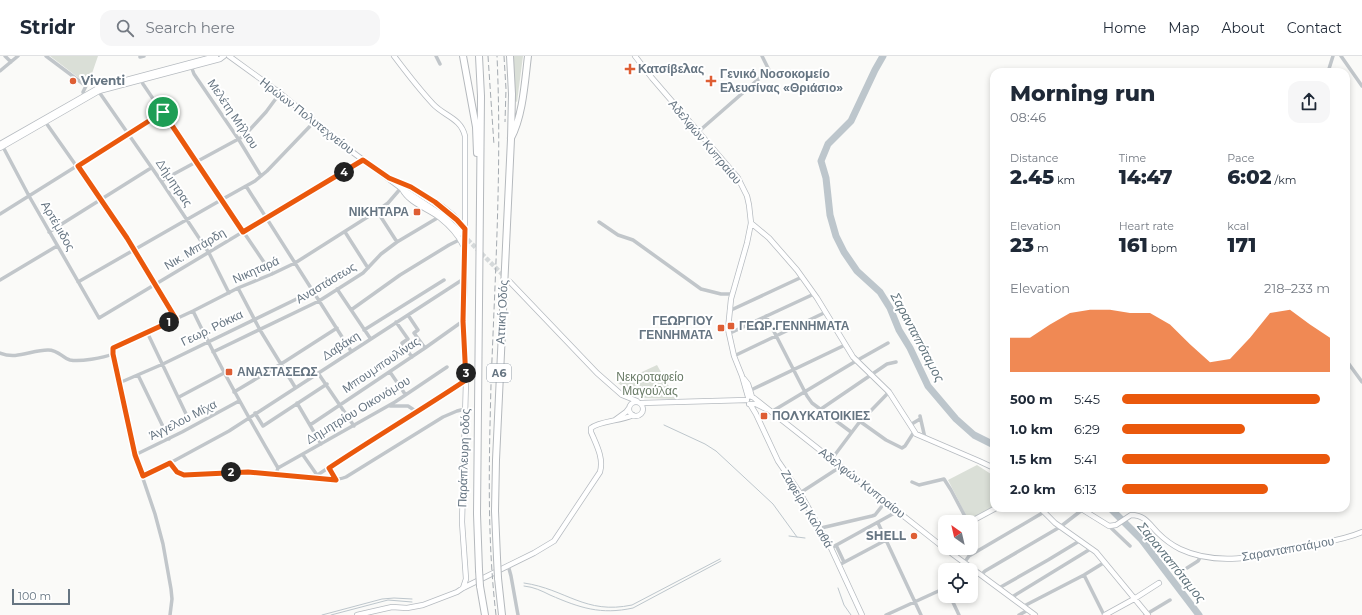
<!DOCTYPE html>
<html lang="en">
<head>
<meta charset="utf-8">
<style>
  body { margin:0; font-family:Montserrat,sans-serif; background:#f6f6f7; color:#1f2937; height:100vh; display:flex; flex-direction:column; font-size:15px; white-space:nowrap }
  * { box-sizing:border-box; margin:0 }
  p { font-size:13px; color:#747a83 }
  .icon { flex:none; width:22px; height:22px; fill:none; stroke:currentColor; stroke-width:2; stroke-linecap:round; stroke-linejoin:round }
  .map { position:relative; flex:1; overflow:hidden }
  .side { position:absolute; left:990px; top:12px; width:360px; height:444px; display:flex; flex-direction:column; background:#fff; border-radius:12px; box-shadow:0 2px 6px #0003 }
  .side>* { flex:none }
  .needle { width:26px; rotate:326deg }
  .controls { position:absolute; left:938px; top:459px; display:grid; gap:8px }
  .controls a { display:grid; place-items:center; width:40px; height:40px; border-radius:8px; background:#fff; box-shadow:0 2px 6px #0003; font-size:20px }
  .scale { position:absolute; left:12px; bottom:10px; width:58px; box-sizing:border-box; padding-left:4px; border:2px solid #667582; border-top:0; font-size:11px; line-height:14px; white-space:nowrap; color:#667582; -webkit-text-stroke:3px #fff; paint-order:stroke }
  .pin { position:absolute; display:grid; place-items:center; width:34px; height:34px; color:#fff; margin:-17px; border:2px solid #fff; border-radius:50%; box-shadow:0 1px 4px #0007 }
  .km { position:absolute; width:20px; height:20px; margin:-10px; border-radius:50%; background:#222; color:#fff; font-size:11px; line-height:20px; text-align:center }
  .round { display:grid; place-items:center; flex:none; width:42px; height:42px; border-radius:12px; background:#f6f6f7 }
  .summary { display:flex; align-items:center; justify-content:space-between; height:68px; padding:0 20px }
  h1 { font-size:22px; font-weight:800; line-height:30px }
  .stats { display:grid; grid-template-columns:repeat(3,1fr); gap:6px; height:68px; padding:4px 20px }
  .stats div { display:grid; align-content:center }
  .stats b { font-size:20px; font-weight:800 }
  .stats small { font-size:11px; font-weight:400 }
  .stats p { font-size:11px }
  .chart { height:112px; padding:8px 20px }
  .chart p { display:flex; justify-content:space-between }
  .chart svg { width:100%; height:72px; margin-top:4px; fill:#ea580c; opacity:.7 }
  ul { padding:0 20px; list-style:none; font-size:13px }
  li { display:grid; grid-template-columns:64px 48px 1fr; align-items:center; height:30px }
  li i { height:10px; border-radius:5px; background:#ea580c }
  header { display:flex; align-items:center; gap:24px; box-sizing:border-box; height:56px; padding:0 20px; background:#fff; border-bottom:1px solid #e0e1e3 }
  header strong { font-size:19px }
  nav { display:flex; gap:22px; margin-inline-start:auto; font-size:14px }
  .search { width:280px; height:36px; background:#f6f6f7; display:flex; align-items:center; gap:10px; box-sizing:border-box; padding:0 14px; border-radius:12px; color:#747a83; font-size:15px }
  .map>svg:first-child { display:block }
</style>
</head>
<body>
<header>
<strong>Stridr</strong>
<div class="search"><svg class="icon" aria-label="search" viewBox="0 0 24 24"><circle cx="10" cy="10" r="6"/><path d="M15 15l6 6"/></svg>Search here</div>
<nav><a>Home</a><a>Map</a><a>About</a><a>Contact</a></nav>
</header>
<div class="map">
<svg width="1362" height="559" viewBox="0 0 1362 559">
  <rect width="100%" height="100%" fill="#fafaf8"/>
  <path fill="#dadfd7" d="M50 0H98L88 29Z
    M513 0H523L517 46 515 45Z
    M657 309 676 343 642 342 636 340 618 327Z
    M977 409 994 420V450L972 463 967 461 948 424Z"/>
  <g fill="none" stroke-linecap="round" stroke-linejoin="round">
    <path stroke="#bdc6cc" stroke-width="1" d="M664 369 705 388 716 395 773 448 797 481
      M789 480 805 482
      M524 527C566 533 585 559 632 549L720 503
      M524 530C534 531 542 535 550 539 580 552 601 559 633 552L721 505
      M838 532 844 549 851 559
      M322 559 382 543 394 542 412 543
      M331 559 388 544 412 546"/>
    <path stroke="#bdc6cc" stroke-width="7" d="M883 0 875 14 851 65 828 88 821 105 826 122 830 159 836 180 844 196 857 215 880 236 890 252 899 274 910 292 928 330 956 363 974 379 994 389
      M1110 452 1141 483 1199 559"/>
    <path stroke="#d5d9da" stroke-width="4.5" stroke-dasharray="4.5 2" stroke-linecap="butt" d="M463 179 506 222"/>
    <g stroke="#b6bbc0" stroke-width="6">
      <path id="secondary" d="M229 0 280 37 351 95 401 132 442 159 462 178
        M394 0C406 16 419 33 433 48 444 60 461 62 465 80V222L463 265 466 325 462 466 466 523 463 532
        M635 0 652 22 738 122 747 140 749 149 751 167 747 187 731 243 728 273 734 300 742 320 748 341
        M0 88 100 31 216 0
        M0 92 99 35 220 3 224 0
        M395 125C417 134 452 152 465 173
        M402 133C409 147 427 152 439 161 449 169 458 178 463 189
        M751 167 769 182 797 214 817 242 853 301 889 336 916 378 979 405 994 412
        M510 226 597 317 622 339 637 345
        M744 323 748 328 752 341
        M754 342 939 488 1035 559
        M629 353a7 7 0 1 1 14 0a7 7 0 1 1-14 0Z
        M641 347 747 344
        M749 348H756L766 353
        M750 348 756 358 778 405 800 437 831 492 862 559
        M615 364 626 356 629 352
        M1040 452 1055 467 1096 496 1148 559
        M1080 452 1109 470 1116 469 1131 459C1145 459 1149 468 1158 477 1164 483 1172 489 1180 493 1220 512 1265 499 1306 490 1325 486 1344 484 1362 476
        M970 466 996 452
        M939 488 945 482
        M357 559 392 551 407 552 423 549 457 536 463 532 534 497 554 485 600 416C604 402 596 388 591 376V372C599 365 621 365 633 359
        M1105 559 1134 543 1159 527"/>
    </g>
    <g stroke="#b5b9bd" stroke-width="8">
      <path id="highway" d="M463 0 476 71 477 97
        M511 82C523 60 525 24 528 0
        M497 502 495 455 496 404 511 83 512 38 510 0
        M479 514 477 458 481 40 479 0
        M498 522 502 559
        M480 530 485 559"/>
    </g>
    <path stroke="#c1c6ca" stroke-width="3.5" d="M5 0 11 6
      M46 0 86 30 83 36 85 42
      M436 0 440 8
      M1341 0 1362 30
      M140 1 144 0
      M191 10 194 18 239 84 261 120
      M0 15 18 0
      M1328 16 1333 0
      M141 23 143 28 272 218
      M97 33 161 125 209 197 229 237
      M44 64 127 182 176 263
      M698 76 769 14 762 0
      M2 89 29 140 99 262 363 104
      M161 125 244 80 266 56 280 37
      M246 130 351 295
      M377 155 397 186
      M0 158 163 56
      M599 166 618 179 633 184 701 233 721 238H732
      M49 176 151 112
      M345 176 368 212
      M0 224 57 190
      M78 226 221 144 255 125 267 115 314 66
      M238 232 260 274 295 331
      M337 233 370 282
      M351 254 400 219 449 189 461 183
      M193 255C219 309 248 361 278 412L276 418
      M729 255 802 221
      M408 259 418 274 414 277 425 292
      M766 260 807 340 812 347 851 376
      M396 266 408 283 402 287 412 301
      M364 274 444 224
      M147 276 187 360
      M728 278 814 238
      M213 296 319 245 363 217 381 198 397 186 439 161
      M0 297C17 304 31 294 48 294 59 294 62 302 70 304 80 306 103 302 113 298
      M734 300 826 256
      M1346 304 1362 326
      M390 316 405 338
      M318 317 354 370
      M138 319 169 383
      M119 327 163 308 313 235
      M751 334 845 289
      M234 336 281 308 337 272
      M179 341 224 317
      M297 347 321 388
      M390 350H408L417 356
      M821 353 887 308 896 306
      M771 356 856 305 888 287
      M255 357 263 370 327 328
      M851 359 886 384 902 392 905 390 914 376
      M920 360 925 382
      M310 369 425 292 463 265
      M910 369 920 363
      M135 399 182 376 239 345
      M303 399 317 419
      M831 404 858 368 889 336
      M170 407 177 416 184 419 248 416 271 419 276 418C295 420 329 428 346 421L443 361 457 355 465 353
      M278 412 395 346 447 311
      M329 412 336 424
      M143 420 170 407 229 375 465 222
      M313 422 373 382 417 356 466 325
      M912 426 919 429 944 423 951 434 968 466
      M800 437 840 411
      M878 467 921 559
      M1109 470 1130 490
      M821 472 872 460 875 459 886 445
      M836 489 844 506
      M831 492 898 455
      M964 507 969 500 1044 456
      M508 509 511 520 518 559
      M839 509 886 484
      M1187 512 1198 505 1201 500
      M981 519 985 515 1060 471 1082 454
      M1084 519 1104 559
      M999 532 1048 504 1081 484
      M950 540 959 559
      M1012 541 1092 492
      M1024 550 1084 519 1105 506
      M170 559 172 543 171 533 163 488 155 458 135 399 112 296 113 292 193 255 238 232 272 218 295 207 377 155 388 147 401 132
      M886 559 945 532
      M1019 559 1028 554
      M1145 559 1170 544"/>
    <use href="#secondary" stroke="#fff" stroke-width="4.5"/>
    <use href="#highway" stroke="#fff" stroke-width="6"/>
    <path stroke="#a5abb1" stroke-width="1" stroke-dasharray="6 3" stroke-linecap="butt" d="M488 0 494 89
      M504 0 506 33 505 66
      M496 559C487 482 489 406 491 329 495 220 502 110 497 0"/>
    <g stroke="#b5b9bd" stroke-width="8" stroke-linecap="butt">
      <path id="highway-bridge" d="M497 502 498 522
        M479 514 480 530"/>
    </g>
    <use href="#highway-bridge" stroke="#fff" stroke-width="6"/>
  </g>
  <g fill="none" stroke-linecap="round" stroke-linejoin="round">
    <g stroke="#fff" stroke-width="8">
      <path id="route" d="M163 56 243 176 363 104 389 122 411 131 435 146 457 164 465 173 463 265 466 324C421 354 374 382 329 412L336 424 248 416 184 419 177 416 170 407 143 420 135 399 113 298V292L176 263 127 182 78 110Z"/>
    </g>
    <use href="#route" stroke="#ea580c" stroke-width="5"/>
  </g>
  <g fill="#de5e34" stroke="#fff" stroke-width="1.5">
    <path d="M628 7h4v4h4v4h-4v4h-4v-4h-4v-4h4z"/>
    <circle cx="73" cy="25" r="4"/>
    <path d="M709 19h4v4h4v4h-4v4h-4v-4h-4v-4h4z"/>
    <rect x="413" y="152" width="8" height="8" rx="2"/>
    <rect x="727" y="266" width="8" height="8" rx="2"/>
    <rect x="717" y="268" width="8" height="8" rx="2"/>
    <rect x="225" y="312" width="8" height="8" rx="2"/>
    <rect x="760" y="356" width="8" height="8" rx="2"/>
    <circle cx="914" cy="480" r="4"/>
  </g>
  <g text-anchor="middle" stroke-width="4" stroke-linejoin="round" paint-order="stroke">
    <rect fill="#fff" stroke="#949ea8" stroke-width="1" x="487" y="308" width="24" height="18" rx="3"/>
    <g font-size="11" font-weight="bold" fill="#667582">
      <text x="499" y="321">Α6</text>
    </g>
    <g font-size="12" font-weight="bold" fill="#667582" stroke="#fff" text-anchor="start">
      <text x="638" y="17">Κατσίβελας</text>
      <text x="720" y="22">Γενικό Νοσοκομείο<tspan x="720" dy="14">Ελευσίνας «Θριάσιο»</tspan></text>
      <text x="81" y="29">Viventi</text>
      <text x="409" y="160" text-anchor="end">ΝΙΚΗΤΑΡΑ</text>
      <text x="713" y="269" text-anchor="end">ΓΕΩΡΓΙΟΥ<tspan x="713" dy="14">ΓΕΝΝΗΜΑΤΑ</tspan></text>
      <text x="739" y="274">ΓΕΩΡ.ΓΕΝΝΗΜΑΤΑ</text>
      <text x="237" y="320">ΑΝΑΣΤΑΣΕΩΣ</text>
      <text x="772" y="364">ΠΟΛΥΚΑΤΟΙΚΙΕΣ</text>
      <text x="906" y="484" text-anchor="end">SHELL</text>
    </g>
    <g font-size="12" fill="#667582" stroke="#fff">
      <text transform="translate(233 58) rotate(56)" y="4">Μελέτη Μήλιου</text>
      <text transform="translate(307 60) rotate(38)" y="4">Ηρώων Πολυτεχνείου</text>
      <text transform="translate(705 86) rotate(50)" y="4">Αδελφών Κυπραίου</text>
      <text transform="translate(174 127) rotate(56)" y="4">Δήμητρας</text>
      <text transform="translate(58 170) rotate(60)" y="4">Αρτέμιδος</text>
      <text transform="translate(195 193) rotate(-31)" y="4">Νικ. Μπάρδη</text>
      <text transform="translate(256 214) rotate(-24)" y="4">Νικηταρά</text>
      <text transform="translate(326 227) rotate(-31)" y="4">Αναστάσεως</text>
      <text transform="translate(502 256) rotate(-87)" y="4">Αττική Οδός</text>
      <text transform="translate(212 272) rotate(-26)" y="4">Γεωρ. Ρόκκα</text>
      <text transform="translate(341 290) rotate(-33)" y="4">Δαβάκη</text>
      <text transform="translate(381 309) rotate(-34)" y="4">Μπουμπουλίνας</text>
      <text transform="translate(358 354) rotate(-31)" y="4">Δημητρίου Οικονόμου</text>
      <text transform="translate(183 364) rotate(-27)" y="4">Άγγελου Μίχα</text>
      <text transform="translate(464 402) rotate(-88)" y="4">Παράπλευρη οδός</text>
      <text transform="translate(862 427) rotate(38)" y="4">Αδελφών Κυπραίου</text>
      <text transform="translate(807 453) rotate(59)" y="4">Ζαφείρη Καλαθά</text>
      <text transform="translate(1288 493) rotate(-10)" y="4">Σαρανταποτάμου</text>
    </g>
    <g font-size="12" fill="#687a65" stroke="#fff">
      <text x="650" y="325">Νεκροταφείο<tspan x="650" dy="14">Μαγούλας</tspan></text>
    </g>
    <g font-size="13" font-style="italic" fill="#60737c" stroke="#fff">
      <text transform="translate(918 281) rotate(62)" y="5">Σαρανταπόταμος</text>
      <text transform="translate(1172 506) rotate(51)" y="5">Σαρανταπόταμος</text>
    </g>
  </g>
</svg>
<div class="controls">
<a><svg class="needle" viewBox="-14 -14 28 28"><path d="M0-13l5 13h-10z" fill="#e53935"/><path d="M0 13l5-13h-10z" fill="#747a83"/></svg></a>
<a><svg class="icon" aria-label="locate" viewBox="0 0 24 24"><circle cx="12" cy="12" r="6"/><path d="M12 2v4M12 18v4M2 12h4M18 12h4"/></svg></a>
</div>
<div class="scale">100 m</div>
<div class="pin" style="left:163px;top:56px;background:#1e9e55"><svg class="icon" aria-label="arrive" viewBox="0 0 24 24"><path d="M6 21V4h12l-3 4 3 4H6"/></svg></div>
<b class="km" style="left:169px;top:266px">1</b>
<b class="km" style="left:231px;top:416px">2</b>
<b class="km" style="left:466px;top:317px">3</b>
<b class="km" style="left:344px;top:116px">4</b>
<section class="side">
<div class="summary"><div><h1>Morning run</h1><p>08:46</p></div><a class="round"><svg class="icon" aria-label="share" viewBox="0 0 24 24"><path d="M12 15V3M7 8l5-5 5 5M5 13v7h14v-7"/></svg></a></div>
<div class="stats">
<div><p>Distance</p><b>2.45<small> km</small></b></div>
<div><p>Time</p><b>14:47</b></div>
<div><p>Pace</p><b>6:02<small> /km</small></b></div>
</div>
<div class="stats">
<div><p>Elevation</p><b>23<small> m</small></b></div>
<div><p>Heart rate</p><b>161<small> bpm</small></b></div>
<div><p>kcal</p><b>171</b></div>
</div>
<div class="chart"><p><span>Elevation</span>218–233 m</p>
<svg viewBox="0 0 160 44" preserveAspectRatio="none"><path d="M0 44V23L10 23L20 15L30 8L40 6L50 6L60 8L70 8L80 15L90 27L100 38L110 36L120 23L130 8L140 6L150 15L160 23V44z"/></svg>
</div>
<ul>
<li><b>500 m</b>5:45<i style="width:95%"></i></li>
<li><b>1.0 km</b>6:29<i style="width:59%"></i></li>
<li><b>1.5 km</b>5:41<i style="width:100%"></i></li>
<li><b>2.0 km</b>6:13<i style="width:70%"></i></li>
</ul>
</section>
</div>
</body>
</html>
